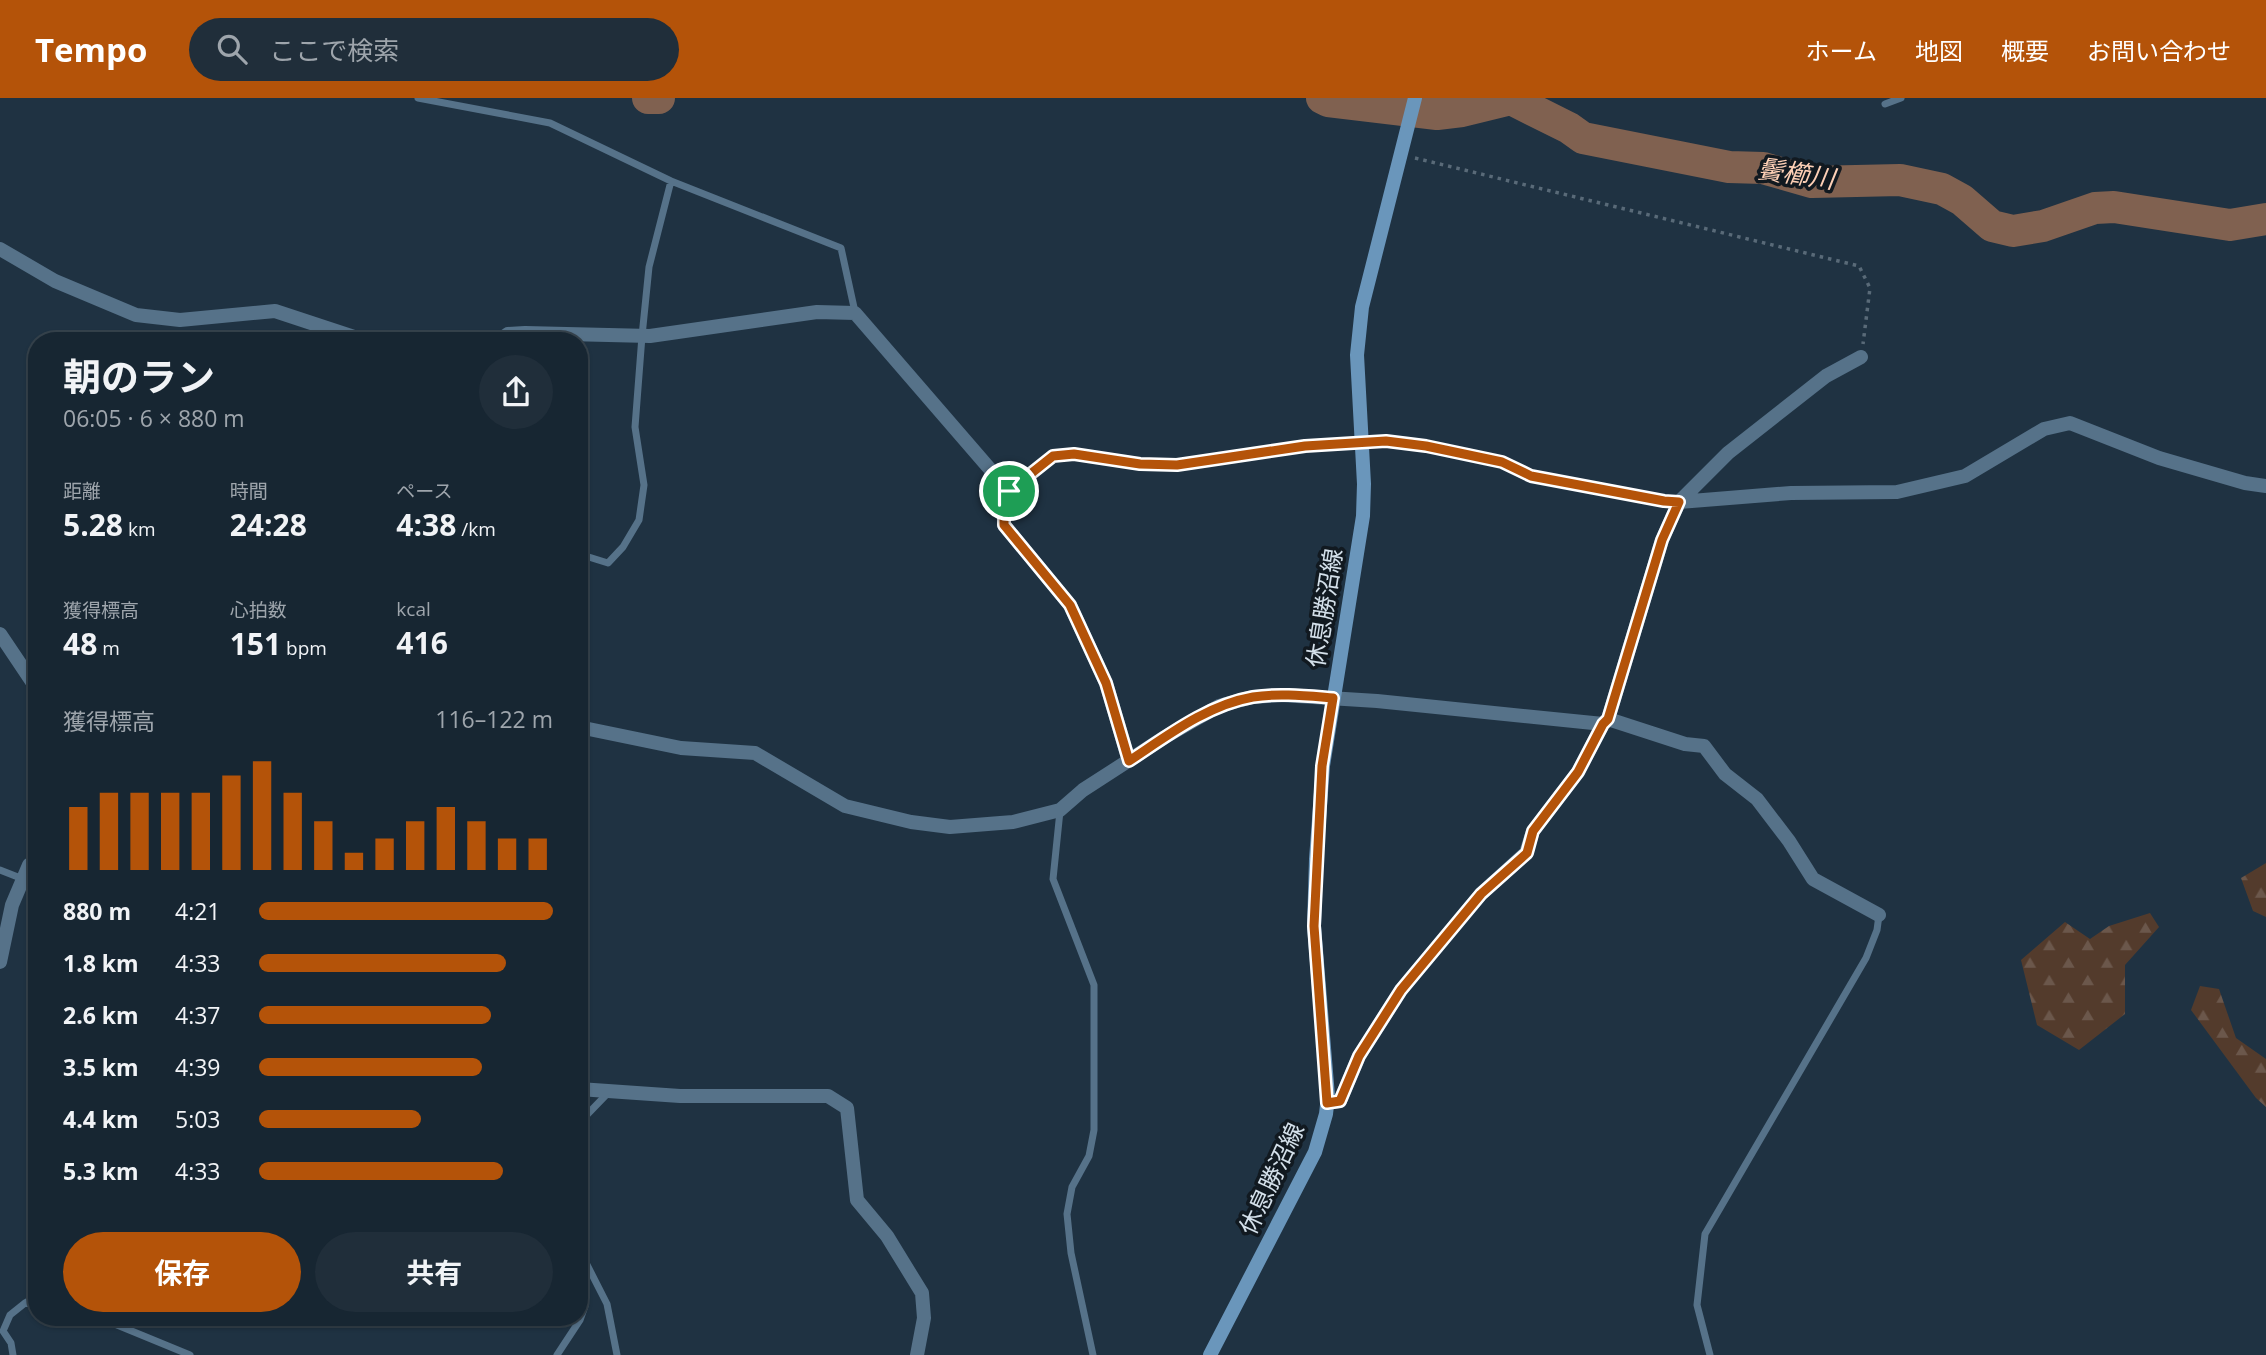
<!DOCTYPE html>
<html lang="ja">
<head>
<meta charset="utf-8">
<style>
  body { margin:0; font-family:"Open Sans","Noto Sans JP",sans-serif; background:#202e3a; color:#f1f3f6; height:100vh; display:flex; flex-direction:column; font-size:26px; white-space:nowrap }
  * { box-sizing:border-box; margin:0 }
  p { font-size:23px; color:#9ea5ac }
  .icon { flex:none; width:38px; height:38px; fill:none; stroke:currentColor; stroke-width:2; stroke-linecap:round; stroke-linejoin:round }
  .map { position:relative; flex:1; overflow:hidden }
  .details { position:absolute; left:28px; top:234px; width:560px; height:994px; display:flex; flex-direction:column; background:#172632; border-radius:28px; box-shadow:0 2px 5px #0004,0 0 0 2px #36434d }
  .details>* { flex:none }
  .pin { position:absolute; display:grid; place-items:center; width:60px; height:60px; color:#fff; margin:-30px; border:4px solid #fff; border-radius:50%; box-shadow:0 2px 7px #0007 }
  .round { display:grid; place-items:center; flex:none; width:74px; height:74px; border-radius:37px; background:#202e3a }
  .overview { display:flex; align-items:center; justify-content:space-between; height:119px; padding:0 35px }
  h1 { font-size:38px; font-weight:700; line-height:52px }
  .metrics { display:grid; grid-template-columns:repeat(3,1fr); gap:10px; height:119px; padding:7px 35px }
  .metrics div { display:grid; align-content:center }
  .metrics b { font-size:30px; font-weight:700 }
  .metrics small { font-size:19px; font-weight:400 }
  .metrics p { font-size:19px }
  .chart { height:196px; padding:14px 35px }
  .chart p { display:flex; justify-content:space-between }
  .chart svg { width:100%; height:126px; margin-top:7px; stroke:#b45309; stroke-width:6 }
  .button { display:flex; gap:14px; margin-top:auto; padding:14px 35px }
  .button a { flex:1; height:80px; border-radius:42px; background:#b45309; color:#fff; font-size:28px; font-weight:700; line-height:80px; text-align:center }
  .button a+a { background:#202e3a; color:#f1f3f6 }
  ul { padding:0 35px; list-style:none; font-size:23px }
  li { display:grid; grid-template-columns:112px 84px 1fr; align-items:center; height:52px }
  li i { height:18px; border-radius:9px; background:#b45309 }
  header { display:flex; align-items:center; gap:42px; box-sizing:border-box; height:98px; padding:0 35px; background:#b45309; color:#fff }
  header strong { font-size:33px }
  nav { display:flex; gap:38px; margin-inline-start:auto; font-size:24px }
  .search { width:490px; height:63px; background:#202e3a; display:flex; align-items:center; gap:18px; box-sizing:border-box; padding:0 24px; border-radius:38px; color:#9ea5ac; font-size:26px }
  .map>svg:first-child { display:block }
</style>
</head>
<body>
<header>
<strong>Tempo</strong>
<div class="search"><svg class="icon" aria-label="search" viewBox="0 0 24 24"><circle cx="10" cy="10" r="6"/><path d="M15 15l6 6"/></svg>ここで検索</div>
<nav><a>ホーム</a><a>地図</a><a>概要</a><a>お問い合わせ</a></nav>
</header>
<div class="map">
<svg width="2266" height="1257" viewBox="0 0 2266 1257">
  <defs>
    <pattern id="forest-firs" width="22" height="20" patternUnits="userSpaceOnUse" patternTransform="scale(1.75)"><rect width="22" height="20" fill="#533b2c"/><path d="M5 1l3.5 6h-7zM16 11l3.5 6h-7z" fill="#6b574b"/></pattern>
  </defs>
  <rect width="100%" height="100%" fill="#1f3242"/>
  <path fill="url(#forest-firs)" d="M2266 765V819L2253 813 2241 780Z
    M2150 815 2159 829 2125 867V916L2079 952 2037 927 2021 862 2065 824 2090 841 2109 828Z
    M2200 888 2219 891 2236 940 2266 961V1009L2256 1000 2191 912Z"/>
  <g fill="none" stroke-linecap="round" stroke-linejoin="round">
    <path stroke="#806150" stroke-width="32" d="M648 0H659
      M1322 0 1328 3 1437 16 1462 13 1511 1 1569 30 1583 40 1729 69 1763 70 1812 84 1900 82 1942 91 1962 102 1992 128 2013 133 2043 128 2095 110 2114 109 2230 127 2266 121"/>
    <path stroke="#596a78" stroke-width="3.5" stroke-dasharray="3.5 5" stroke-linecap="butt" d="M1415 60 1859 168 1870 190 1863 246"/>
    <path stroke="#567289" stroke-width="7" d="M418 0 550 25 671 83 841 150 855 214
      M1885 6 1901 0
      M1008 392 1053 358 1074 356 1140 366 1177 367 1305 348 1386 343 1426 348 1502 364 1531 378 1664 403 1679 404
      M579 456 608 465 623 449 639 422 644 387 635 329 642 238 649 169 671 83
      M1060 713 1053 781 1094 887V1032L1089 1058 1072 1089 1067 1116 1071 1155 1093 1257
      M0 772 23 781
      M579 1025 608 995
      M579 1151 607 1206 617 1257
      M37 1198 25 1205 37 1207
      M100 1220 190 1257
      M13 1257 11 1245 3 1233 10 1217 25 1205
      M557 1257 580 1222 585 1208 584 1160
      M1710 1257 1697 1207 1705 1136 1866 860 1877 832 1879 817"/>
    <path stroke="#567289" stroke-width="14" d="M0 151 55 183 136 217 180 222 275 213 366 243
      M498 243 508 236 525 235 650 238 817 214 855 215 1008 392 1004 405V427L1070 507 1106 585 1129 663
      M1679 404 1791 395 1897 394 1965 378 2044 331 2070 325 2159 360 2245 385 2266 388
      M0 536 37 591
      M1608 621 1662 442 1679 404 1728 355 1826 278 1861 259
      M579 629 681 650 755 655 845 708 911 724 950 729 1013 724 1060 712 1083 692 1165 639 1219 608 1252 599 1281 597 1377 603 1603 626 1608 621 1685 646 1704 648 1725 676 1757 701 1789 743 1813 781 1879 817
      M0 864 12 807 29 767H37
      M579 991 680 998H828L847 1010 857 1102 887 1138 922 1195 924 1220 917 1257
      M1327 1005 1340 1003 1359 958 1401 892 1481 796 1526 755 1533 733 1578 674 1603 626"/>
    <path stroke="#6a96bb" stroke-width="14" d="M1210 1257 1315 1054 1326 1016 1328 998 1314 828 1316 761 1323 668 1363 418 1364 386 1357 257 1362 209 1415 0"/>
  </g>
  <g fill="none" stroke-linecap="round" stroke-linejoin="round">
    <g stroke="#fff" stroke-width="14">
      <path id="route" d="M1386 343 1426 348 1502 364 1531 378 1664 403 1679 404 1662 442 1608 621 1603 626 1578 674 1533 733 1527 755 1481 796 1401 892 1359 958 1340 1003 1327 1005 1314 828 1322 668 1333 600C1307 598 1279 595 1253 599 1207 607 1167 638 1129 663L1106 585 1070 507 1004 427V405L1009 393 1053 358 1074 356 1140 366 1177 367 1305 348Z"/>
    </g>
    <use href="#route" stroke="#b45309" stroke-width="9"/>
  </g>
  <g text-anchor="middle" stroke-width="7" stroke-linejoin="round" paint-order="stroke">
    <g font-size="24" fill="#d4e0ea" stroke="#111920">
      <text transform="translate(1325 510) rotate(-81)" y="8">休息勝沼線</text>
      <text transform="translate(1272 1081) rotate(-65)" y="8">休息勝沼線</text>
    </g>
    <g font-size="26" font-style="italic" fill="#fed0b6" stroke="#111920">
      <text transform="translate(1796 76) rotate(8)" y="9">鬢櫛川</text>
    </g>
  </g>
</svg>
<div class="pin" style="left:1009px;top:393px;background:#1e9e55"><svg class="icon" aria-label="arrive" viewBox="0 0 24 24"><path d="M6 21V4h12l-3 4 3 4H6"/></svg></div>
<section class="details">
<div class="overview"><div><h1>朝のラン</h1><p>06:05 · 6 × 880 m</p></div><a class="round"><svg class="icon" aria-label="share" viewBox="0 0 24 24"><path d="M12 15V3M7 8l5-5 5 5M5 13v7h14v-7"/></svg></a></div>
<div class="metrics">
<div><p>距離</p><b>5.28<small> km</small></b></div>
<div><p>時間</p><b>24:28</b></div>
<div><p>ペース</p><b>4:38<small> /km</small></b></div>
</div>
<div class="metrics">
<div><p>獲得標高</p><b>48<small> m</small></b></div>
<div><p>心拍数</p><b>151<small> bpm</small></b></div>
<div><p>kcal</p><b>416</b></div>
</div>
<div class="chart"><p><span>獲得標高</span>116–122 m</p>
<svg viewBox="0 0 160 44" preserveAspectRatio="none"><path d="M5 44V22M15 44V17M25 44V17M35 44V17M45 44V17M55 44V11M65 44V6M75 44V17M85 44V27M95 44V38M105 44V33M115 44V27M125 44V22M135 44V27M145 44V33M155 44V33"/></svg>
</div>
<ul>
<li><b>880 m</b>4:21<i style="width:100%"></i></li>
<li><b>1.8 km</b>4:33<i style="width:84%"></i></li>
<li><b>2.6 km</b>4:37<i style="width:79%"></i></li>
<li><b>3.5 km</b>4:39<i style="width:76%"></i></li>
<li><b>4.4 km</b>5:03<i style="width:55%"></i></li>
<li><b>5.3 km</b>4:33<i style="width:83%"></i></li>
</ul>
<div class="button"><a>保存</a><a>共有</a></div>
</section>
</div>
</body>
</html>
